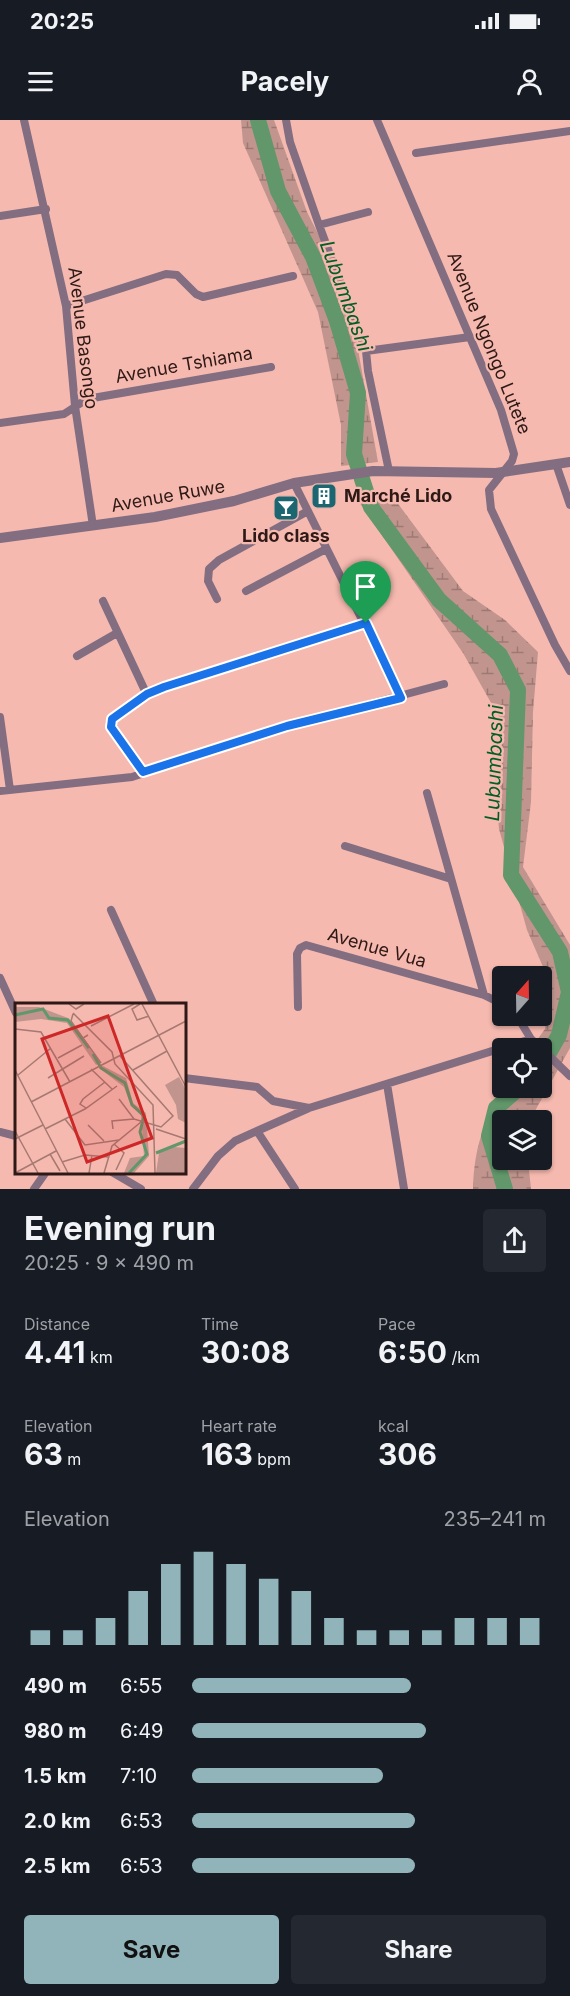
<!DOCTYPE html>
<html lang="en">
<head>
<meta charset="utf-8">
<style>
  body { margin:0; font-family:Inter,sans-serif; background:#242831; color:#f1f3f6; height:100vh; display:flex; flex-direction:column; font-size:22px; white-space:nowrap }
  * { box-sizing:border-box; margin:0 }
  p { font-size:20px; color:#9ea1a6 }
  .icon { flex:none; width:33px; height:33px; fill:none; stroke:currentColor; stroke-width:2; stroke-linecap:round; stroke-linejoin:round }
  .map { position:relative; height:1069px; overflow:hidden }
  .side { display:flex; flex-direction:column; background:#171b24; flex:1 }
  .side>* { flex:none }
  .needle { width:39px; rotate:20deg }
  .tools { position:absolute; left:492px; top:846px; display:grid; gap:12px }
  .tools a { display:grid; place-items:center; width:60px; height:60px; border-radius:6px; background:#171b24; box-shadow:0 2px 4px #0004; font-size:30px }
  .pin { position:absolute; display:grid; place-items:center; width:51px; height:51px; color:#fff; margin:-62px -26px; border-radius:50% 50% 50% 0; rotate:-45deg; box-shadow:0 0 6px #0007 }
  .pin .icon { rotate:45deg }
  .round { display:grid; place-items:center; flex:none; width:63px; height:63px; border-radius:6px; background:#242831 }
  .headline { display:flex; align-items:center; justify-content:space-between; height:102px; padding:0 24px }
  h1 { font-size:33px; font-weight:700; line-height:45px }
  .figures { display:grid; grid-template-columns:repeat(3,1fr); gap:9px; height:102px; padding:6px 24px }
  .figures div { display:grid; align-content:center }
  .figures b { font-size:30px; font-weight:700 }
  .figures small { font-size:16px; font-weight:400 }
  .figures p { font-size:16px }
  .chart { height:168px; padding:12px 24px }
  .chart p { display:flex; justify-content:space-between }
  .chart svg { width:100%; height:108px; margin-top:6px; stroke:#91b4ba; stroke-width:6 }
  .primary-button { display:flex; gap:12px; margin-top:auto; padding:12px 24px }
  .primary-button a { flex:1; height:69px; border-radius:6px; background:#91b4ba; color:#111; font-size:24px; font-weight:700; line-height:69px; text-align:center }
  .primary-button a+a { background:#242831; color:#f1f3f6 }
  ul { padding:0 24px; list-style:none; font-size:20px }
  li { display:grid; grid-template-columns:96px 72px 1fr; align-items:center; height:45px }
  li i { height:15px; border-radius:8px; background:#91b4ba }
  .status { display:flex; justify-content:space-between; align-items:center; height:42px; padding:0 30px; background:#171b24; direction:ltr }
  .status svg { height:16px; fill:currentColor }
  header { display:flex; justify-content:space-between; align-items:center; height:78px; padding:0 24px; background:#171b24; font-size:27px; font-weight:700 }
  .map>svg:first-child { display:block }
</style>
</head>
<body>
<div class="status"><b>20:25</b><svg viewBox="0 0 49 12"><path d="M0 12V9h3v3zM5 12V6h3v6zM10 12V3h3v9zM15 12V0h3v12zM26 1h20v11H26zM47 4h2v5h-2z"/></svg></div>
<header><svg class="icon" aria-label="menu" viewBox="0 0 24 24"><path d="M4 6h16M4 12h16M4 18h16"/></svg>Pacely<svg class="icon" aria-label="person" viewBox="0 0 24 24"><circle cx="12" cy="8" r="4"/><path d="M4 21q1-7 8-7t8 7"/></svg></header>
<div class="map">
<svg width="570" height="1069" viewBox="0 0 570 1069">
  <defs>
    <pattern id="wetland-marsh" width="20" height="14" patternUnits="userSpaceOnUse" patternTransform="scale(1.5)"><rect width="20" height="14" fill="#c1958e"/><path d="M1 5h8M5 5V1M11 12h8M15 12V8" fill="none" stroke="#9d7973"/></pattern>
  </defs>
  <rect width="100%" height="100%" fill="#f5b9af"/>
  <path fill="url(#wetland-marsh)" d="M241 0H274L307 92 348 173 378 342 341 346V305L318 192 243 23Z
    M390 373 463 471 505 500 538 532 533 592 531 682 523 747 570 825V928L530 1000H502V1040H528L531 1069H473C474 1030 483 1000 505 968H542V928H531L545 909 550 863 527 810 499 709 495 664 499 597 463 533 357 379Z"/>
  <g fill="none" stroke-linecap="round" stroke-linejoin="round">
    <path stroke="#61976a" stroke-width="16" d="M258 0 278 71 313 137 337 201 358 273 354 334 371 387 439 480 500 535 518 570 511 755 560 832 569 872 559 915 542 945
      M505 1069 489 1016 496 988 519 968"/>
    <path stroke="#836d81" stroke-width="8" d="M24 0 66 186 75 286 93 406
      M286 0 290 22 319 105
      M377 0 501 290 514 334 512 341 489 370 491 389 555 525 570 551
      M416 33 570 11
      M368 92 319 105 366 231 368 251 389 351
      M0 96 46 89
      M66 186 166 154 177 155 196 174 203 177 293 156
      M366 231 470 217
      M0 303 64 294 87 279 271 247
      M556 344 570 385
      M294 363 401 578
      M246 471 326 429
      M217 479 208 461 209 449 219 440 308 391
      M103 481 147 575
      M77 536 117 513
      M0 597 10 670
      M143 652 110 602 147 575 164 567 366 503
      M0 671 132 657 287 606 444 564
      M427 673 484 875
      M345 726 451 759
      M111 790 154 885
      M0 858 16 893
      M298 887 297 834 300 828 306 825 484 875 502 884
      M517 896 531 919 541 928
      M542 929 570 956
      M184 958 257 967 273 981 309 988
      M387 964 404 1069
      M257 1011 295 1069
      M0 1012 16 1016
      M112 1052 141 1069
      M34 1069 46 1052
      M193 1069 218 1036 235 1021 257 1011 309 988 531 919"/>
    <path stroke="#836d81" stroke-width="10" d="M0 418 155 397 234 381 294 363 373 351 496 353 570 342"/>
  </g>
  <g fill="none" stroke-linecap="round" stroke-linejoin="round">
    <g stroke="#fff" stroke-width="12">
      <path id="route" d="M366 503 401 578 287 606 143 652 111 607 112 599 147 574 164 567Z"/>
    </g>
    <use href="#route" stroke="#1a73e8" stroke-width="8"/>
  </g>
  <defs>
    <g id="building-square" transform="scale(1.35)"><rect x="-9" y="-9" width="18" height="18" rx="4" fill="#1b6670" stroke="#f5b9af"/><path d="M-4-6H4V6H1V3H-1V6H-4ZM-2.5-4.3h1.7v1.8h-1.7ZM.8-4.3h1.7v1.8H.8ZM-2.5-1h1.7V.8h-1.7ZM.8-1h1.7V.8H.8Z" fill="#fff"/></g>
    <g id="bar-square" transform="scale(1.35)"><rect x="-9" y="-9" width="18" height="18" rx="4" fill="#1b6670" stroke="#f5b9af"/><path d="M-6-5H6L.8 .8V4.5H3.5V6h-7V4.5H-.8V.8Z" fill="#fff"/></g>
  </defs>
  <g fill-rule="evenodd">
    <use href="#building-square" x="324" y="376"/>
    <use href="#bar-square" x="286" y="388"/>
  </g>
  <g text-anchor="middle" stroke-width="4.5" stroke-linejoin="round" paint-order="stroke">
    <g font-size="18" fill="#2f1916" stroke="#f5b9af">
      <text transform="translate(83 218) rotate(83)" y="6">Avenue Basongo</text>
      <text transform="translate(489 223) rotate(68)" y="6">Avenue Ngongo Lutete</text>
      <text transform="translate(184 245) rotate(-10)" y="6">Avenue Tshiama</text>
      <text transform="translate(168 376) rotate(-10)" y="6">Avenue Ruwe</text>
      <text transform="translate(377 828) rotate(16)" y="6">Avenue Vua</text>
    </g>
    <g font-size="18" font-weight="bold" fill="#2f1916" stroke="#f5b9af" text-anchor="start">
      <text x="344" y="382">Marché Lido</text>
      <text x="286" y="422" text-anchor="middle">Lido class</text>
    </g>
    <g font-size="20" font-style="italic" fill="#025e26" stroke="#f5b9af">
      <text transform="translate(346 176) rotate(70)" y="7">Lubumbashi</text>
      <text transform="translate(494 643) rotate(-88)" y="7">Lubumbashi</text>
    </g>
  </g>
  <g transform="translate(15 883)">
    <rect width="171" height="171" fill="#f5b9af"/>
    <path d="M164 74 171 87V120L163 116 161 102 150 82ZM159 144 171 145V170H141L144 150Z" fill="#c1958e"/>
    <path d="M0 4H24L53 15 85 60 81 62 52 20 26 16 0 19ZM88 63 111 75 118 100 131 110 134 153 119 170H109L115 155 129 153 126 112 114 97 109 84 84 65Z" fill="#c1958e"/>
    <path fill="none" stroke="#61976a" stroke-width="3" d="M0 12 28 6 34 15 53 17 74 45M78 51 86 65 110 80 117 102 129 113 125 129 132 151 114 170M141 150 171 138"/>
    <path fill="none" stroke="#a67972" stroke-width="1.5" d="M54 1 61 6 69 1M125 1 117 6 122 17 134 13M127 1 171 84M58 10 97 49 100 61 138 102 140 170M58 11 56 18 68 35M76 23 119 1M0 26 26 29 55 79M73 32 68 35 86 60M43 55 67 42M76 66 97 86M0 67 53 170M118 67 152 48M3 72 36 45M33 75 69 53M104 96 119 116M16 99 171 18M71 105 65 101 68 96 90 79M50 116 70 142 104 137M73 122 89 138M30 126 70 106 102 83M98 126 97 118 119 116 146 124 158 113 105 53M141 126 171 136M0 128 23 170M0 136 28 122M99 141 109 150 101 167M35 151 45 168M47 159 70 152 93 154M0 170 41 148M74 170 77 152M89 170 97 143 126 119"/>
    <path fill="#ce2727" fill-opacity="0.15" stroke="#ce2727" stroke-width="3" d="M93 13 137 135 72 159 27 36Z"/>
    <rect width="171" height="171" fill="none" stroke="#2f1916" stroke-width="3"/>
  </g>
</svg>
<div class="tools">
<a><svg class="needle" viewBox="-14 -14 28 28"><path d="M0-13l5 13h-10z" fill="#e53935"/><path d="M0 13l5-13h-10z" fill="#9ea1a6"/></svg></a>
<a><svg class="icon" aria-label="locate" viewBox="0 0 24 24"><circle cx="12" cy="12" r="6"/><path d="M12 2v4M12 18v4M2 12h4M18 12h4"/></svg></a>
<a><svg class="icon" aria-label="layers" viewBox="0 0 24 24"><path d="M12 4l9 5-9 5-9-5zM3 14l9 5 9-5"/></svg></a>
</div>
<div class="pin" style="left:366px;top:503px;background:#1e9e55"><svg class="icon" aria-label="arrive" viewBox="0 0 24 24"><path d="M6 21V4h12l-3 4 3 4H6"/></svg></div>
</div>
<section class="side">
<div class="headline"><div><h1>Evening run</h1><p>20:25 · 9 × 490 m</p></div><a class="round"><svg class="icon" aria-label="share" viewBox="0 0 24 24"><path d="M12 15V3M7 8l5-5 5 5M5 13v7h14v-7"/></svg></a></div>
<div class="figures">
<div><p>Distance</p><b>4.41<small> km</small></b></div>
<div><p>Time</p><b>30:08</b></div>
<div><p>Pace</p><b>6:50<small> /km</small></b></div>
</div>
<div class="figures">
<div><p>Elevation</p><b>63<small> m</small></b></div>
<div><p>Heart rate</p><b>163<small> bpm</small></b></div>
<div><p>kcal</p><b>306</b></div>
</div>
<div class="chart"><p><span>Elevation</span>235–241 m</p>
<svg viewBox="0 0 160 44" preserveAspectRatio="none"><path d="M5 44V38M15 44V38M25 44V33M35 44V22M45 44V11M55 44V6M65 44V11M75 44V17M85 44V22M95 44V33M105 44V38M115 44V38M125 44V38M135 44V33M145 44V33M155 44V33"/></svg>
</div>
<ul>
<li><b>490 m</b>6:55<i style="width:62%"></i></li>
<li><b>980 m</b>6:49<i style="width:66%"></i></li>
<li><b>1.5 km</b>7:10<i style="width:54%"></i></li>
<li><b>2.0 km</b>6:53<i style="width:63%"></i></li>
<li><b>2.5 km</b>6:53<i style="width:63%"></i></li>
</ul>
<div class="primary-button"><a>Save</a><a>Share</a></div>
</section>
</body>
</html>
